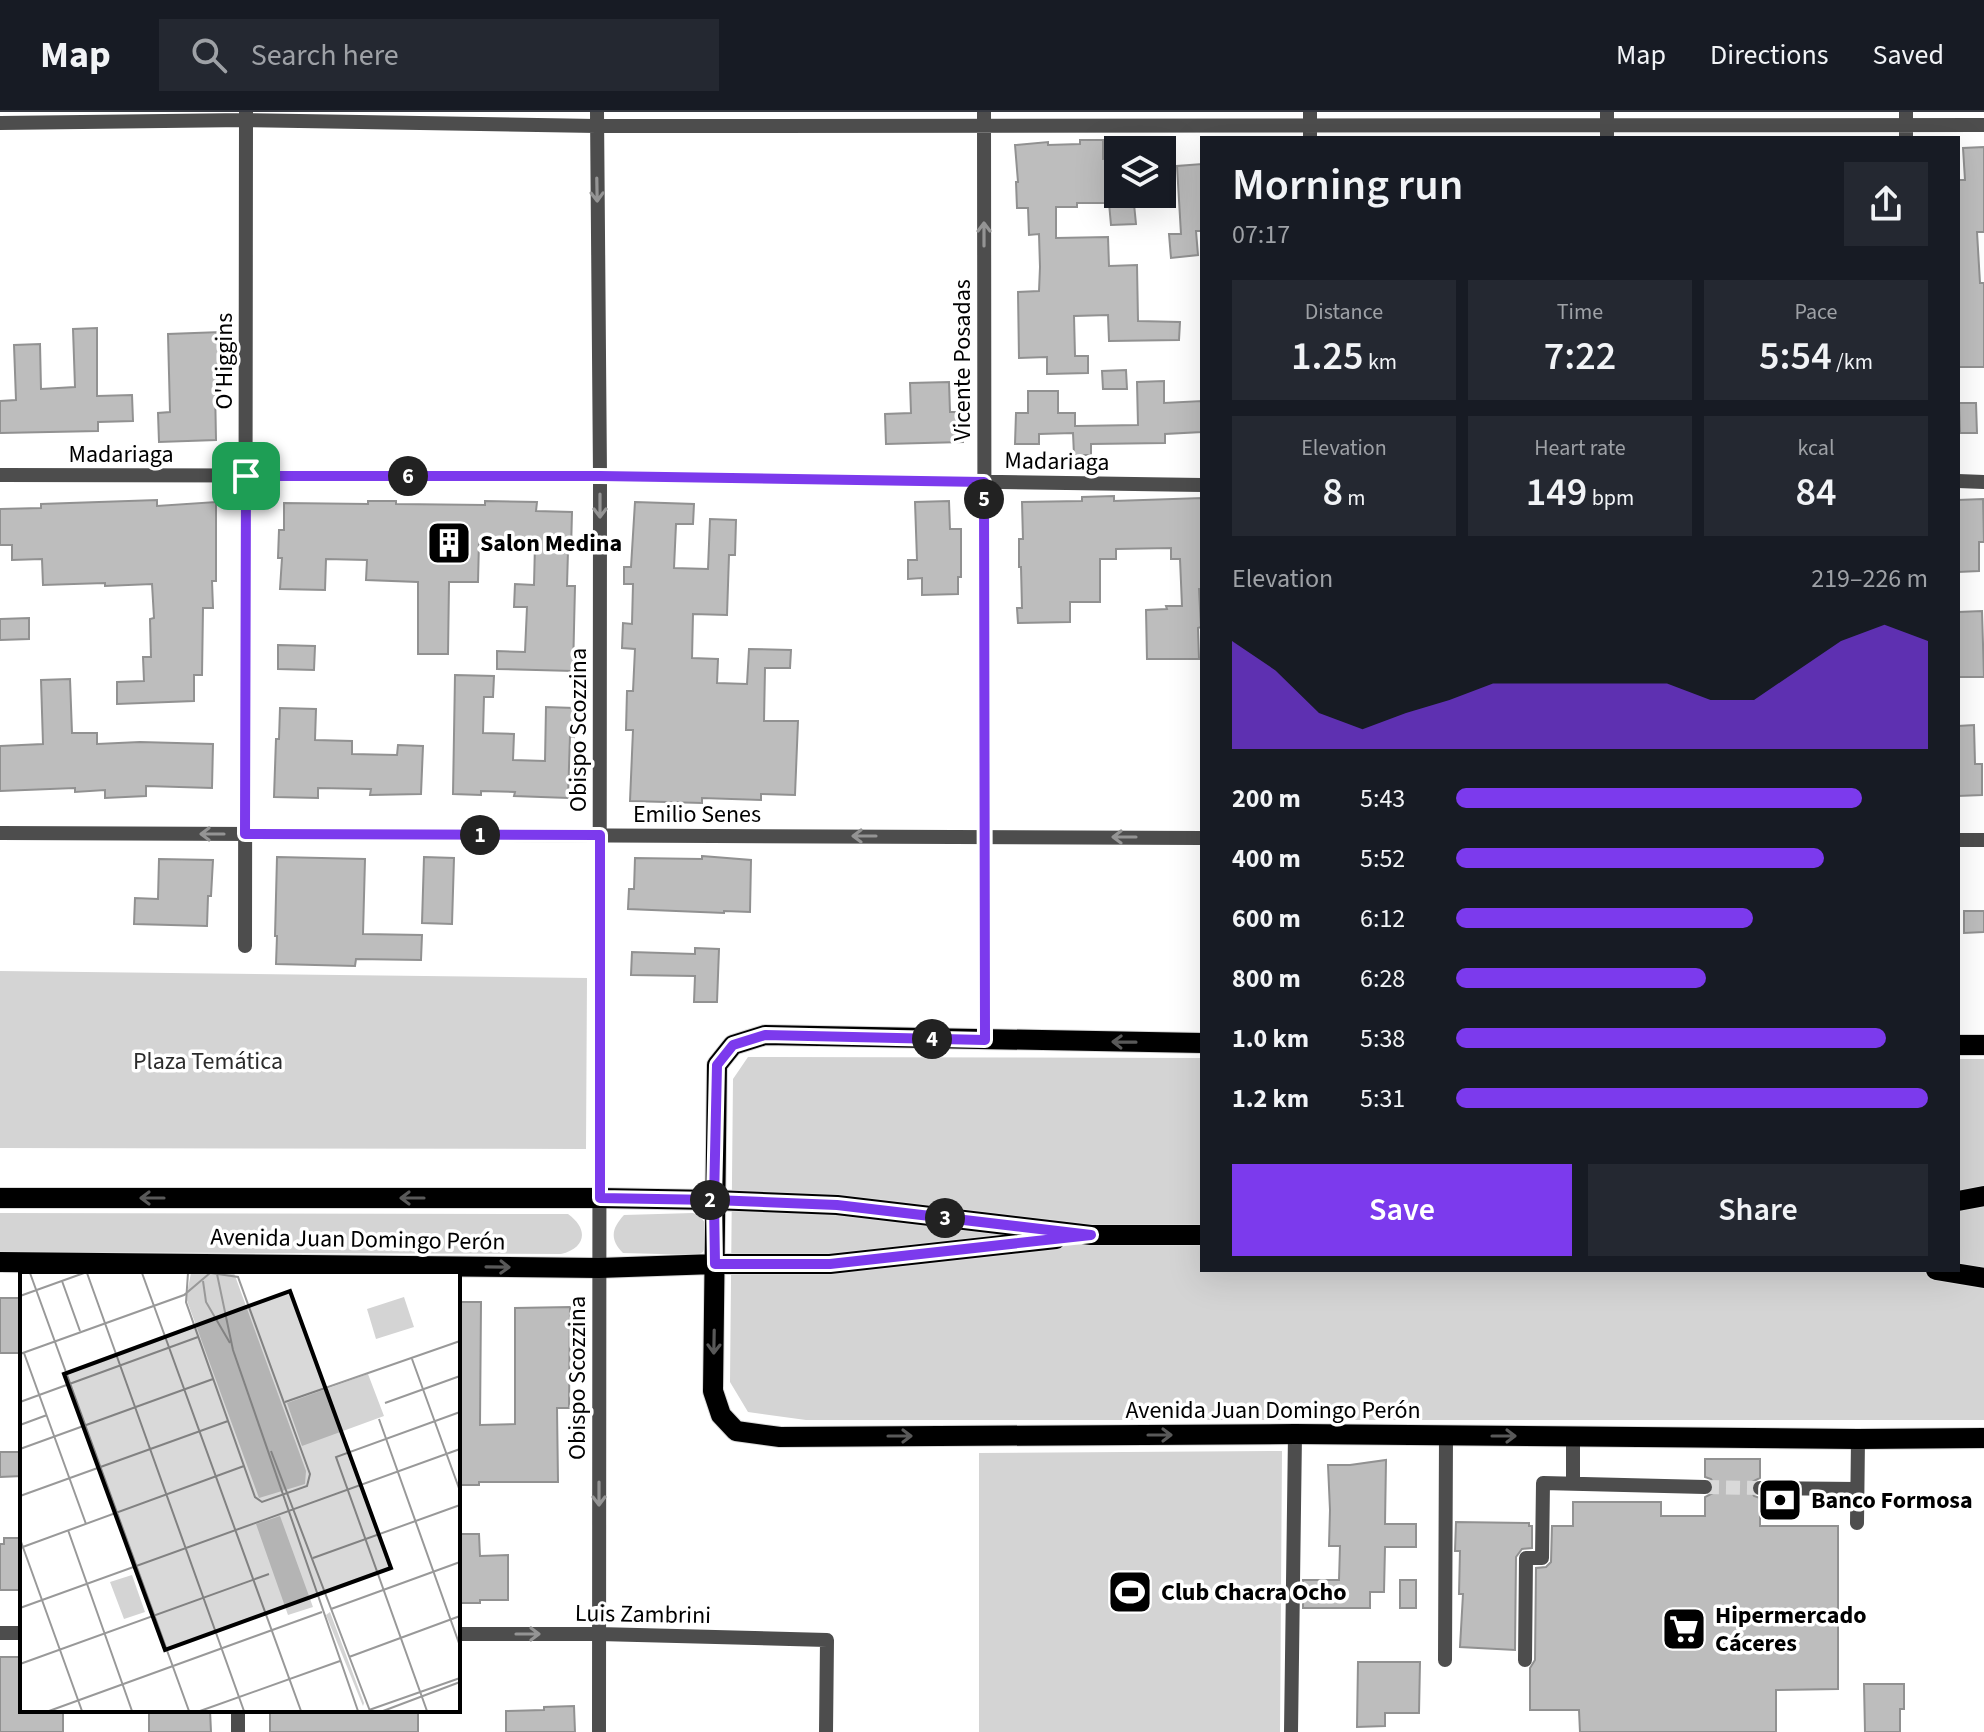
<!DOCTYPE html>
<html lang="en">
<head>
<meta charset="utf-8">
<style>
  body { margin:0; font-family:"Source Sans 3",sans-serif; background:#242831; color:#f1f3f6; height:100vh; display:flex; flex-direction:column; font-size:30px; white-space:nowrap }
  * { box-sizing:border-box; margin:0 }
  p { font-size:26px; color:#9ea1a6 }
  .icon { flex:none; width:44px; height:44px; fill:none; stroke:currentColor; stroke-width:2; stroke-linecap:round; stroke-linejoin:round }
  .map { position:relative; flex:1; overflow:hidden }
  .panel { position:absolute; left:1200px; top:24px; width:760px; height:1136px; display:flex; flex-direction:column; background:#171b24; border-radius:0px; box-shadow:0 8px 32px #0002 }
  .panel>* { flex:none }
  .tools { position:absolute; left:1104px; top:24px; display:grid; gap:16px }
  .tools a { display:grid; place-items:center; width:72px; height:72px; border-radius:0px; background:#171b24; box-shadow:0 8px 32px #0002; font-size:40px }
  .pin { position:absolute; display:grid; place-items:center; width:68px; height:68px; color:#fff; margin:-34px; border-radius:16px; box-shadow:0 4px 12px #0006 }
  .km { position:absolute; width:40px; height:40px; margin:-20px; border-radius:50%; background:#222; color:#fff; font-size:22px; line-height:40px; text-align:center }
  .round { display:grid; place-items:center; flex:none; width:84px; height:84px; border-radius:0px; background:#242831 }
  .head { display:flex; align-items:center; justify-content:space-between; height:136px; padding:0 32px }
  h1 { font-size:44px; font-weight:600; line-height:60px }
  .metrics { display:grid; grid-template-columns:repeat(3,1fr); gap:12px; height:136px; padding:8px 32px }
  .metrics div { display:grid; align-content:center; border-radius:0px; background:#242831; text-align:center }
  .metrics b { font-size:40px; font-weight:600 }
  .metrics small { font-size:22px; font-weight:400 }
  .metrics p { font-size:22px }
  .chart { height:224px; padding:16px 32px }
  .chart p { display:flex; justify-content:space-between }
  .chart svg { width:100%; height:144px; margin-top:8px; fill:#7c3aed; opacity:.7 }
  .cta { display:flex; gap:16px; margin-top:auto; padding:16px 32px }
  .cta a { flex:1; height:92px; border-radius:0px; background:#7c3aed; color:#fff; font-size:32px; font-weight:600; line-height:92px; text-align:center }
  .cta a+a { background:#242831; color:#f1f3f6 }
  ul { padding:0 32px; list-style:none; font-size:26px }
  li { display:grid; grid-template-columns:128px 96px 1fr; align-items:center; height:60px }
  li i { height:20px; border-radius:10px; background:#7c3aed }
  header { display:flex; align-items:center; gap:48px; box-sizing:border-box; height:112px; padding:0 40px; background:#171b24; border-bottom:2px solid #363941 }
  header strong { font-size:38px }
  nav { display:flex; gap:44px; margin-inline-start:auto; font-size:28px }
  .search { width:560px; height:72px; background:#242831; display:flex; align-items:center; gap:20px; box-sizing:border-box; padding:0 28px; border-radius:0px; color:#9ea1a6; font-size:30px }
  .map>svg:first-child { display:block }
</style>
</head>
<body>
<header>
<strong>Map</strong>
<div class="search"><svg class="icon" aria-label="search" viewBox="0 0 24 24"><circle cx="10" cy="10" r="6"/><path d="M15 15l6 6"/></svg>Search here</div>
<nav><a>Map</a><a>Directions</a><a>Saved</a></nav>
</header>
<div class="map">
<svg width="1984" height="1620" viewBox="0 0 1984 1620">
  <rect width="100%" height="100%" fill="#fff"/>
  <path fill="#d4d4d4" d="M0 859 587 866 586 1037 0 1036Z
    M748 945 1202 946V1158H1958V947H1984V1308H806L748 1300 730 1270 733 967Z
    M0 1101 568 1102C589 1117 586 1136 561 1142L0 1140Z
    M693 1101C710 1107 709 1125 703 1140L698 1143 623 1141C609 1127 612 1116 624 1103Z
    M1282 1339 1280 1620H979V1341Z"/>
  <path fill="#bdbdbd" stroke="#919191" stroke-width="2" d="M1080 28H1103V47L1118 46V82H1133L1136 112 1111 113 1109 91H1077V95H1056V126L1108 125 1109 154 1137 153 1138 209 1180 210 1179 228 1109 229 1108 203 1074 204 1075 244H1088V261L1047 262V245L1019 246 1018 180 1039 179 1040 155 1039 122 1029 123 1028 96H1017L1016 70H1018L1015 33 1048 30V33L1080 32Z
    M1984 35V120H1977L1980 171H1984V255H1958V68H1965L1963 36Z
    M1202 52V119H1196L1198 143 1171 146 1169 122H1181L1177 54Z
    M97 216V284L132 283 133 309 98 310V319L0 321V289L16 288 14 233 40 232 41 277 75 275 73 217Z
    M221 220 222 274H215L216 328 159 330 158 301 170 300 168 222Z
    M1126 258 1127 277H1103L1102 259Z
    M1164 269V291L1202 289V320L1165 322V331L1091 332V343H1074L1073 321 1039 322V332H1015L1016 301H1028V279H1058V301H1075V314L1138 313 1137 270Z
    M949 270 950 300H962L963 330 886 332 885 302 911 301 910 271Z
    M1959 291H1976L1977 321H1960Z
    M1114 384V389L1202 386V477H1199L1201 515 1198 516 1199 547H1147L1146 498 1167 497 1166 494H1182L1180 447H1171V436L1116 437V447H1100V490H1070V510L1018 511 1017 496H1022L1021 455H1019V427H1023L1022 390 1082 389V385Z
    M1983 387 1984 430H1979V459L1958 460V388Z
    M157 388V394L216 390V469H212L213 496H203L202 563H194V589L117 592V570L144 569 143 545H151L150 507 154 506 152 472 105 474V471L43 473 42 447 12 448V433H0V397L41 396V392Z
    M368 389H396V392L485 393V389L537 390 536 399 572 400 571 439H568L567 474H575L573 559 497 557V539L525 540 527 495H514L515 472 534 473 535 432 479 430 478 470H449L448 542H418V470L366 468 367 448 326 447 325 478 280 477 282 446H278L279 418H284V391L368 392Z
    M949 389 950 417H961V465H958V482L922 483V466L908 467V448H917L915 390Z
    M635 390 694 392 693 412H676L674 456 708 457 710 407 736 408 735 443H729L727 503 693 502 692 546 718 547 717 571 747 572 749 537 791 538 790 556H765L764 609H798L795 683 761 682V688L702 686V691L630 689 633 618H626L627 579H633L635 537 622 536 623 511 632 512 633 472H624V455H631Z
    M1982 499 1984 565H1958V500Z
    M29 506V527L0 528V507Z
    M278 533 315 534 314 558 278 557Z
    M455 563 494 564 493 585H484L483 621 514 622 513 648 545 649 546 595 574 596V625L570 624 568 686 514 684 515 680 481 679V683L453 682Z
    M70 567 72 621H97V632L140 630 213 632 212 676 146 674V684L105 686V678L75 680V676L0 679V634L43 632 41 568Z
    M280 596 316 597 315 628 352 629V642L397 643 398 633 423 634 421 682 370 683 371 677 318 676V686L274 685 276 627H279Z
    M1974 613 1975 652H1982V683L1958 684V614Z
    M702 744 751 748 750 800 724 799V801L628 797 629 777H634L635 746 702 747Z
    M277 745 365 747 363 822 422 823 421 848 356 847 355 854 276 852 277 824H275Z
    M424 745 454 746 452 812 422 811Z
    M159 747 213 748 211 784H208L207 814 134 812 135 786 158 787Z
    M1964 799H1984V820L1964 821Z
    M695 836 719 837 717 890H694L695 864 631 863 632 840 695 842Z
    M0 1186H22V1241H0Z
    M458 1190H481L480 1313 515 1312V1196L570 1195 569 1296H557L558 1370H479V1373H458Z
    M0 1340H22V1364L0 1365Z
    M1705 1347H1760V1366L1752 1370 1750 1377 1754 1384 1760 1386V1414H1838V1577L1776 1578V1620H1580L1579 1598H1530V1556L1535 1548 1536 1456 1546 1455 1551 1450 1552 1414H1573V1390H1661V1404H1705V1385L1713 1381 1715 1374 1711 1367 1705 1365Z
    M1386 1348 1385 1412H1416V1435H1385L1384 1480H1370V1496H1303V1468H1339L1340 1434H1329L1330 1398 1328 1353H1350Z
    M1456 1410 1529 1411V1414H1532V1436L1522 1437 1516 1445 1515 1538 1460 1535 1463 1482H1459L1460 1439H1455Z
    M458 1422H479L480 1444 508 1443V1488H480V1491H458Z
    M4 1426H22V1478H0V1432H4Z
    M1400 1468H1416V1496H1400Z
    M0 1545H22V1598H63V1620H0Z
    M1358 1550H1420L1419 1601H1385V1614L1357 1615Z
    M1864 1572H1904V1597H1900V1620H1865Z
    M574 1594 575 1620H506V1599L544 1598V1595Z
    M149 1598H210L211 1620H149Z
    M270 1598H418V1620H270Z"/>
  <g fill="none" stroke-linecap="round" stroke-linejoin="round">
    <path stroke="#d9d9d9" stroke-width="14" stroke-dasharray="14 7" stroke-linecap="butt" d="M1705 1375 1760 1376"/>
    <g stroke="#dbdbdb" stroke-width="22">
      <path id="major" d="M1202 931 765 923 733 933 717 953 713 1279 721 1303 736 1319 780 1325 1295 1322 1858 1327 1984 1326
        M1958 933H1984
        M0 1086H600L714 1088 837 1093 1091 1123H1202
        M1958 1089 1984 1084
        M0 1150 599 1156 715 1152H830L1056 1127
        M1936 1158 1984 1166"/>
    </g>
    <path stroke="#4d4d4d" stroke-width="14" d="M597 0 600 364 599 1620
      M984 0 985 928
      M0 11 246 8 596 14 1984 13
      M1310 26V0
      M1607 26V0
      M1906 26V0
      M0 363 600 364 1202 373
      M1958 369 1984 370
      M0 721 1202 726
      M1958 728H1984
      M245 834 246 0
      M1573 1371V1325
      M1760 1376 1857 1377
      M1857 1411 1858 1327
      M0 1521H22
      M458 1522H599L827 1528 826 1620
      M1445 1548 1446 1324
      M1525 1548 1526 1446H1542L1543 1371 1705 1375
      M238 1620V1598
      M1291 1620 1295 1322"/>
    <use href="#major" stroke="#000" stroke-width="20"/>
  </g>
  <defs><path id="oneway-shaft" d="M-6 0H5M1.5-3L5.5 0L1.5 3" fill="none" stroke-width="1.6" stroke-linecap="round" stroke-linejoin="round" transform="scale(2)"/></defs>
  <g stroke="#949494">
    <use href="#oneway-shaft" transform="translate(597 78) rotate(89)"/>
    <use href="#oneway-shaft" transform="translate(984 122) rotate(-90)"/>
    <use href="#oneway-shaft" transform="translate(600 394) rotate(90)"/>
    <use href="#oneway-shaft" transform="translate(212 722) rotate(-180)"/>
    <use href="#oneway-shaft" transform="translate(864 724) rotate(-180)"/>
    <use href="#oneway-shaft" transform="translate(1124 725) rotate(-180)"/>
    <use href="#oneway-shaft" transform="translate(599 1382) rotate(90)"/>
    <use href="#oneway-shaft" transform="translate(528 1522)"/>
  </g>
  <g stroke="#595959">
    <use href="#oneway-shaft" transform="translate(1124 930) rotate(-179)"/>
    <use href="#oneway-shaft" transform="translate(152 1086) rotate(-180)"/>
    <use href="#oneway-shaft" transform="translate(412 1086) rotate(-180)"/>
    <use href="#oneway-shaft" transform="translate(498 1155) rotate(1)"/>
    <use href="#oneway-shaft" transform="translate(714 1230) rotate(91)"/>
    <use href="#oneway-shaft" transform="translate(1160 1323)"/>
    <use href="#oneway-shaft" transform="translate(900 1324)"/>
    <use href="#oneway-shaft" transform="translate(1504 1324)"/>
  </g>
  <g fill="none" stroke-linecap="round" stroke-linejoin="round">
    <g stroke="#fff" stroke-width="16">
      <path id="route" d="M246 364 245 722 600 723V1086L714 1088 715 1152H830L1091 1123 837 1093 714 1088 717 953 733 933 765 923 985 928 984 370 600 364H246"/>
    </g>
    <use href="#route" stroke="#7c3aed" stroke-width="10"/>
  </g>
  <defs>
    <g id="building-square" transform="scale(2.3)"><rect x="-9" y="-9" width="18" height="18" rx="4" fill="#000" stroke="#fff"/><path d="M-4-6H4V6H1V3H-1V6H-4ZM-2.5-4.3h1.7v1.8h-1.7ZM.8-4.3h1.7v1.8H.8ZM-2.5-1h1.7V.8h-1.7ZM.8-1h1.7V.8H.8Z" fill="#fff"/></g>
    <g id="bank-square" transform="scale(2.3)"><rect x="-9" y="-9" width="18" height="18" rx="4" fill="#000" stroke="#fff"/><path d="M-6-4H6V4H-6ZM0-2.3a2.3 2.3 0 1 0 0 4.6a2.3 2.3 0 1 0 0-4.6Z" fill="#fff"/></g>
    <g id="stadium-square" transform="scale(2.3)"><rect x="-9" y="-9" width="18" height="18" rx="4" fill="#000" stroke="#fff"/><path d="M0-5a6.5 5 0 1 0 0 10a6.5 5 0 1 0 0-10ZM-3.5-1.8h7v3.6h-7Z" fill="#fff"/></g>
    <g id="supermarket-square" transform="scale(2.3)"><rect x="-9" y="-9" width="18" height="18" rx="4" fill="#000" stroke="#fff"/><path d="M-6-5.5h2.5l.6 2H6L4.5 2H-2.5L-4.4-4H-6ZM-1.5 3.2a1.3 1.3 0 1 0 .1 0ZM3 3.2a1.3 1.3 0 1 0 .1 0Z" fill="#fff"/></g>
  </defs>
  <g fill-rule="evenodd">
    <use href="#building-square" x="449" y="431"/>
    <use href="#bank-square" x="1780" y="1388"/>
    <use href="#stadium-square" x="1130" y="1480"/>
    <use href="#supermarket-square" x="1684" y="1517"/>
  </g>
  <g text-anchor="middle" stroke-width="7" stroke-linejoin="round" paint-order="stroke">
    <g font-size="24" fill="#000" stroke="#fff">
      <text transform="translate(962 248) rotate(-90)" y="8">Vicente Posadas</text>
      <text transform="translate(224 249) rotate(-90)" y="8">O'Higgins</text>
      <text x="121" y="350">Madariaga</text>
      <text transform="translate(1057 349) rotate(1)" y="8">Madariaga</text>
      <text transform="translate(578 618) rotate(-90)" y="8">Obispo Scozzina</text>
      <text x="697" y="710">Emilio Senes</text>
      <text transform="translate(358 1127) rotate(1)" y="8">Avenida Juan Domingo Perón</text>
      <text transform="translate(577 1266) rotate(-90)" y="8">Obispo Scozzina</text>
      <text x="1273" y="1306">Avenida Juan Domingo Perón</text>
      <text transform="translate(643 1502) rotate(1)" y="8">Luis Zambrini</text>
    </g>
    <g font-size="24" font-weight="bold" fill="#000" stroke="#fff" text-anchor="start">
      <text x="480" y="439">Salon Medina</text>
      <text x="1811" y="1396">Banco Formosa</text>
      <text x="1161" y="1488">Club Chacra Ocho</text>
      <text x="1715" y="1511">Hipermercado<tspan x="1715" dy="28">Cáceres</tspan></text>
    </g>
    <g font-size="24" fill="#2b2b2b" stroke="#fff">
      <text x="208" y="957">Plaza Temática</text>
    </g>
  </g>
  <g transform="translate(20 1160)">
    <rect width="440" height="440" fill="#fff"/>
    <path d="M171 1H214L286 199 285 212 239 226 166 26ZM384 25 394 55 356 67 347 37ZM348 102 364 144 282 174 267 131ZM260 244 293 335 268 343 236 252ZM112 303 125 340 104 347 90 310ZM310 340 344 431 343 434 306 343Z" fill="#d4d4d4"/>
    <path fill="none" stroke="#999" stroke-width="2" d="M10 1 169 439M67 1 224 439M122 1 281 439M168 1 166 30 235 225 242 230 287 214 290 202 218 5 191 1M197 2 213 78 338 439M42 9 60 59M183 9 186 30 210 71M0 24 64 1M4 81 66 252M0 82 164 23 190 1M392 87 440 219M0 130 178 65M265 130 440 69M365 131 440 104M359 147 440 374M0 153 27 143M0 177 193 107M251 179 350 439M0 224 208 149M48 258 112 439M0 267 62 439M0 276 224 194M293 286 440 233M0 336 440 177M311 337 440 290M329 385 440 344M0 392 249 302M349 438 440 406M29 439 302 340M180 439 320 389M363 439 440 410M407 439 316 185 440 140"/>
    <path fill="#000" fill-opacity="0.15" stroke="#000" stroke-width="4" d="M270 19 371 296 145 378 44 102Z"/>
    <rect width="440" height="440" fill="none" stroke="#000" stroke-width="4"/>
  </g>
</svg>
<div class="tools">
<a><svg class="icon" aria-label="layers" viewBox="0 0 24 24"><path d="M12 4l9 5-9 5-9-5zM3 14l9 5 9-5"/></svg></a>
</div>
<div class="pin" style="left:246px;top:364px;background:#1e9e55"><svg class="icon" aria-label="arrive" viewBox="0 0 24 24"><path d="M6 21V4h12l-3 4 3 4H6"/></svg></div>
<b class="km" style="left:480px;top:723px">1</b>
<b class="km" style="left:710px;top:1088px">2</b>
<b class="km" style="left:945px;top:1106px">3</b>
<b class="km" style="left:932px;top:927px">4</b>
<b class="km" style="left:984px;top:387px">5</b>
<b class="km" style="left:408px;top:364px">6</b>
<section class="panel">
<div class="head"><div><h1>Morning run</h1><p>07:17</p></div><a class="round"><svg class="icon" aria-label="share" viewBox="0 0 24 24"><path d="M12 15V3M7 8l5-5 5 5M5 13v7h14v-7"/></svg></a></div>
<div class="metrics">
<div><p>Distance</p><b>1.25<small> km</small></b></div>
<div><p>Time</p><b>7:22</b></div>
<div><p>Pace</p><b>5:54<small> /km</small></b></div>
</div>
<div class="metrics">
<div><p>Elevation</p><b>8<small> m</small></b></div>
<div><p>Heart rate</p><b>149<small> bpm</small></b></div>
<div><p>kcal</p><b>84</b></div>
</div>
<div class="chart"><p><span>Elevation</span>219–226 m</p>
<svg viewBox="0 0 160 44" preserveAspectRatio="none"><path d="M0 44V11L10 20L20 33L30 38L40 33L50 29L60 24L70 24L80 24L90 24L100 24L110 29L120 29L130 20L140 11L150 6L160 11V44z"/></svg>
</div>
<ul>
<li><b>200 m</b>5:43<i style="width:86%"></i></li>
<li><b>400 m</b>5:52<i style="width:78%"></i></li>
<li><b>600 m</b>6:12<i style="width:63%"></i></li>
<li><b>800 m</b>6:28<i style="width:53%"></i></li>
<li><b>1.0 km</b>5:38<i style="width:91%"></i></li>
<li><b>1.2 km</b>5:31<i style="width:100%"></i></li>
</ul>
<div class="cta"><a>Save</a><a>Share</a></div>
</section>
</div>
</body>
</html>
